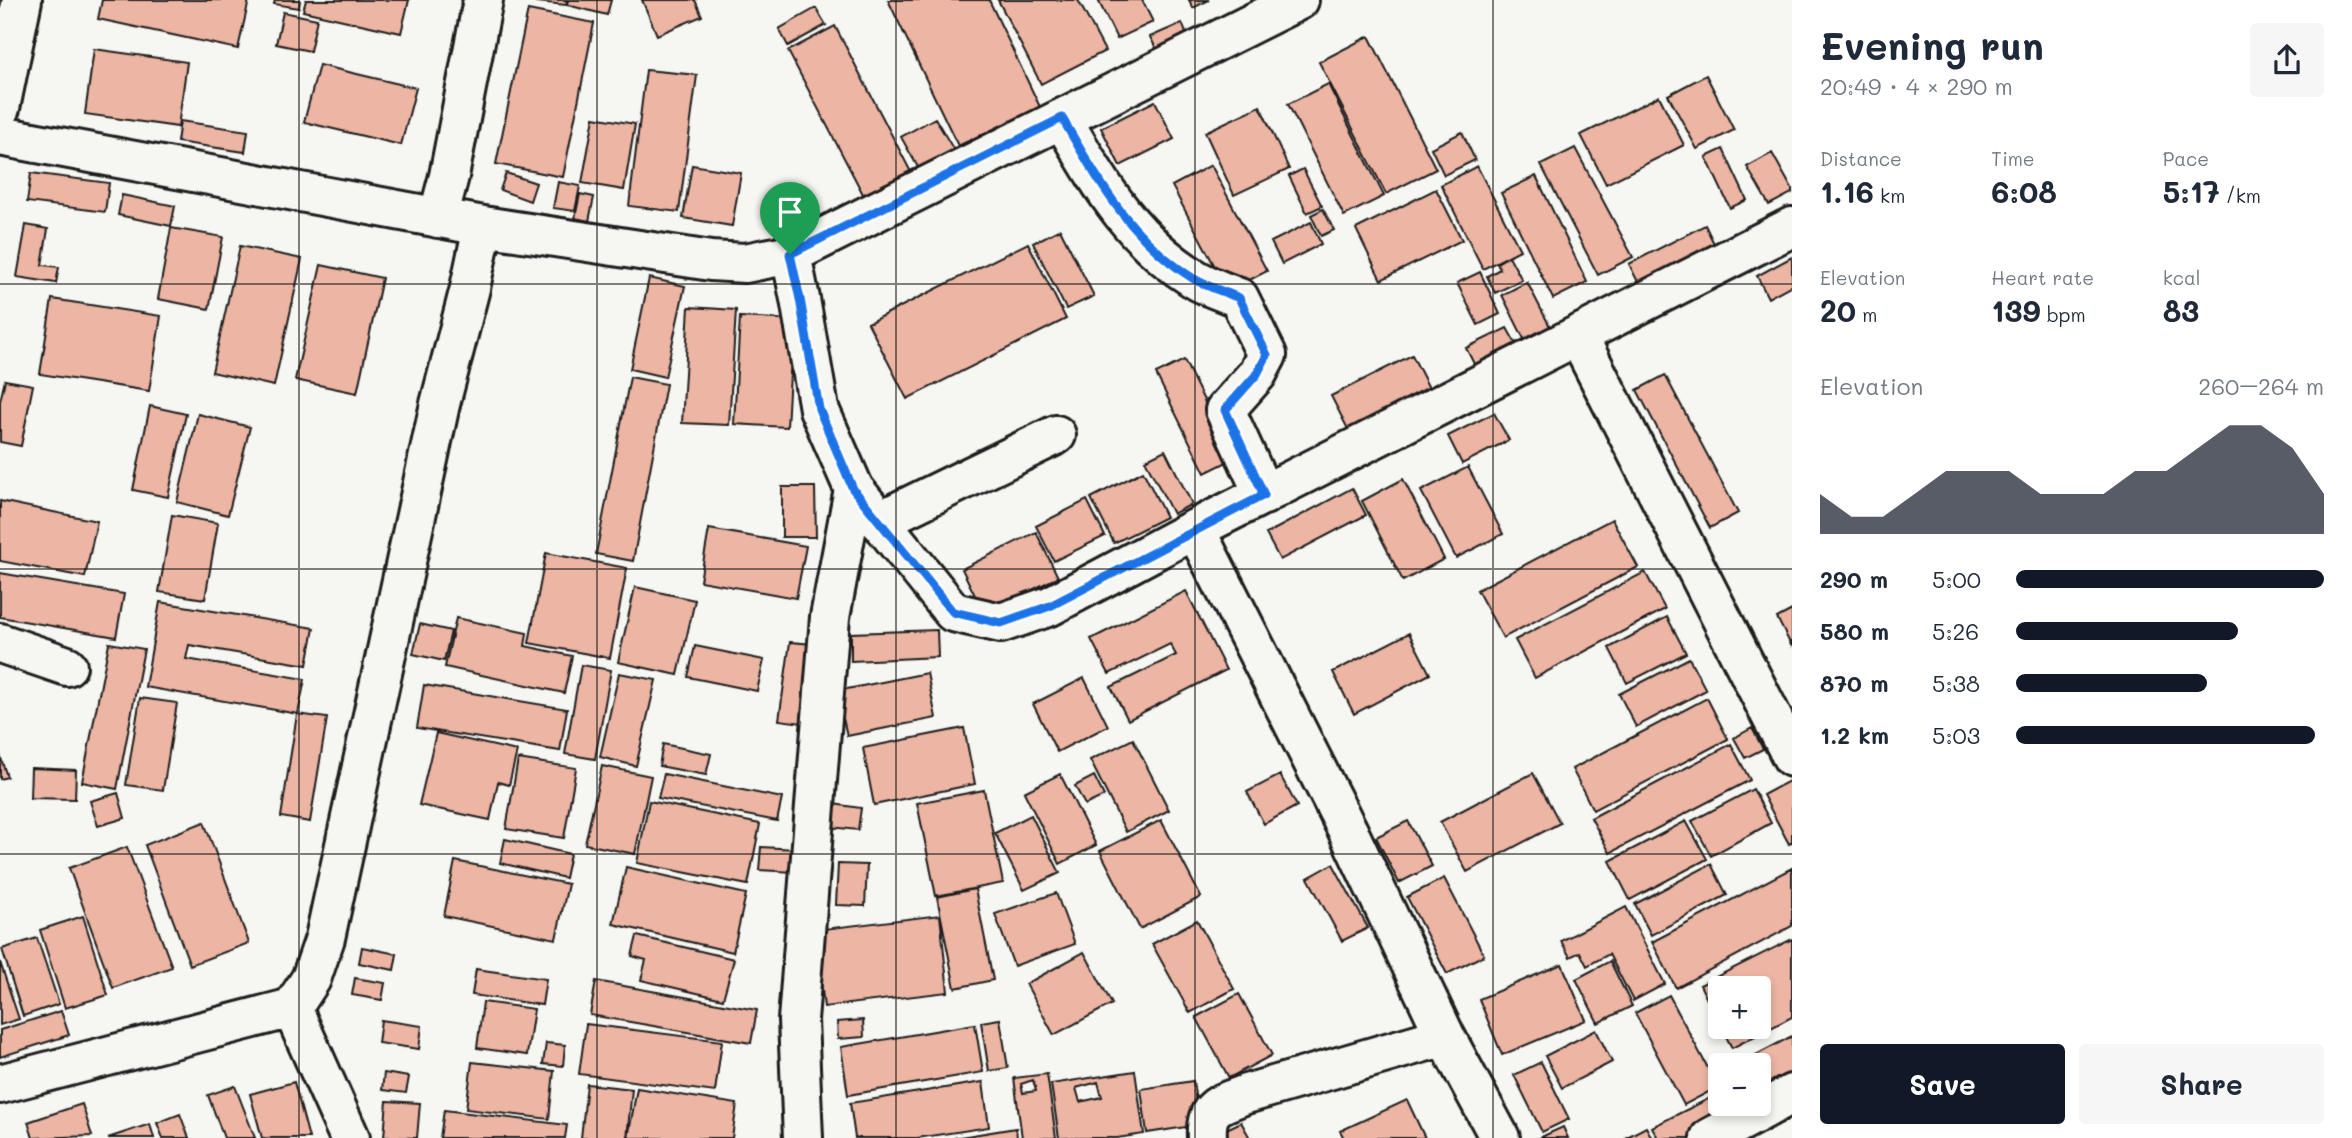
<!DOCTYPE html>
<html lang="en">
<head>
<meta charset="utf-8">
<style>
  body { margin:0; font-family:Mali,sans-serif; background:#f6f6f7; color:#1f2937; height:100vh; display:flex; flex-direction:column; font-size:26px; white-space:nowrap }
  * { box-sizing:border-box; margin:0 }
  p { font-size:23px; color:#747a83 }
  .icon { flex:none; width:38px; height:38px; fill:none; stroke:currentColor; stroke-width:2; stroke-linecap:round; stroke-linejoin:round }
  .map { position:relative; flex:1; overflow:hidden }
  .details { display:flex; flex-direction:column; background:#fff; width:560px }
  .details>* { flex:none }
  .controls { position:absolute; left:1708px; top:976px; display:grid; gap:14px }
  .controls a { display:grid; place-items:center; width:63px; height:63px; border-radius:7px; background:#fff; box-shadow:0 4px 10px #0003; font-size:35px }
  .pin { position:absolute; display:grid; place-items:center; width:60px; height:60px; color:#fff; margin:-72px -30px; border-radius:50% 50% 50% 0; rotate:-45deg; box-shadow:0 0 7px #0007 }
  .pin .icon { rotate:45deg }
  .round { display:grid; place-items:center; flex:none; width:74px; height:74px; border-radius:7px; background:#f6f6f7 }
  .headline { display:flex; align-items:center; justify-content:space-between; height:119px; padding:0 28px }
  h1 { font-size:38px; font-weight:800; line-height:52px }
  .stats { display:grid; grid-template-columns:repeat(3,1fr); gap:10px; height:119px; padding:7px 28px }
  .stats div { display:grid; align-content:center }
  .stats b { font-size:30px; font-weight:800 }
  .stats small { font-size:19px; font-weight:400 }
  .stats p { font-size:19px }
  .chart { height:196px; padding:14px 28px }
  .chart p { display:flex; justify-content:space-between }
  .chart svg { width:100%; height:126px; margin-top:7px; fill:#111827; opacity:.7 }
  .primary-button { display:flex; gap:14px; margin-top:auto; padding:14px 28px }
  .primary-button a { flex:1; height:80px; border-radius:7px; background:#111827; color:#fff; font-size:28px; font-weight:800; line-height:80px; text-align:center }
  .primary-button a+a { background:#f6f6f7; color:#1f2937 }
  ul { padding:0 28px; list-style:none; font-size:23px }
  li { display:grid; grid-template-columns:112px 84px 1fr; align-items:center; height:52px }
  li i { height:18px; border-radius:9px; background:#111827 }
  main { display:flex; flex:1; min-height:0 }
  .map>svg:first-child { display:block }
</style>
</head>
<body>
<main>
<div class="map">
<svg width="1792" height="1138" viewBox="0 0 1792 1138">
  <rect width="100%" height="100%" fill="#f6f6f2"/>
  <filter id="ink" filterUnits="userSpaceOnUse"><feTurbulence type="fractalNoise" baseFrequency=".0143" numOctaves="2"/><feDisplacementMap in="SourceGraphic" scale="14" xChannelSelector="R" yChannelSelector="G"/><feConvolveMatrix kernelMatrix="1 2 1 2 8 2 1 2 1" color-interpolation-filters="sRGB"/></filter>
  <g filter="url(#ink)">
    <path fill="#edb5a3" stroke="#1c1c1c" stroke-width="2" fill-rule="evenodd" d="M102 0H249L238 49 98 19Z
      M275 0H300L299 8 274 4Z
      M306 0H409L401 33 303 11Z
      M517 0H567L566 5Z
      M568 0H611L607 15 567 5Z
      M642 0H695L702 16 657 35Z
      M888 0H989L1040 107 958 146Z
      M998 0H1078L1105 51 1041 84Z
      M1098 0H1142L1153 22 1117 39Z
      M1189 0H1209L1193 8Z
      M816 8 826 25 788 46 779 29Z
      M528 10 594 23 563 177 496 164Z
      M283 12 317 19 310 51 276 44Z
      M1182 23 1188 38 1158 52 1150 37Z
      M835 26 912 174 865 198 788 51Z
      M1369 36 1436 169 1386 194 1319 62Z
      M94 49 187 62 178 127 85 114Z
      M319 65 416 88 401 145 304 122Z
      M646 70 697 75 679 212 629 206Z
      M1706 75 1734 130 1697 149 1668 95Z
      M1328 84 1384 196 1344 216 1288 104Z
      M1659 96 1684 145 1606 184 1581 135Z
      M1155 101 1174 139 1120 166 1101 128Z
      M1260 106 1289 169 1234 195 1205 132Z
      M594 117 635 124 624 190 582 183Z
      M935 118 955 152 920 171 901 137Z
      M180 121 248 131 245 152 177 142Z
      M1462 132 1475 160 1444 175 1431 148Z
      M1575 148 1633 257 1598 275 1541 165Z
      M1723 149 1747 200 1730 208 1706 157Z
      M1772 153 1792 189V193L1769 205 1747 167Z
      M692 165 741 173 732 226 683 218Z
      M1211 165 1267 271 1228 291 1172 186Z
      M1477 166 1520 250 1483 269 1441 185Z
      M1303 169 1322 206 1307 213 1289 176Z
      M31 173 109 183 105 212 27 202Z
      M506 173 536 183 530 201 500 190Z
      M1536 176 1587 282 1553 299 1501 193Z
      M558 182 580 186 575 211 553 208Z
      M1436 189 1462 240 1381 280 1356 229Z
      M580 194 594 197 589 221 575 218Z
      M122 195 175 206 171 226 118 215Z
      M1323 209 1334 230 1321 236 1311 215Z
      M1311 222 1321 244 1282 264 1271 242Z
      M26 225 48 229 42 265 59 267 56 283 17 277Z
      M1705 225 1719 254 1642 290 1629 264Z
      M171 228 223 237 209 309 158 299Z
      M1060 229 1094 296 1066 309 1033 243Z
      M1028 243 1066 319 907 399 868 323Z
      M240 246 302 259 274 386 212 372Z
      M1509 256 1522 280 1495 293 1487 276 1500 269 1497 263Z
      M1792 257V285L1768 298 1757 276Z
      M321 265 382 278 357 393 295 380Z
      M1480 272 1500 314 1478 325 1457 283Z
      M649 278 685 286 665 377 630 369Z
      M1527 282 1557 340 1531 353 1502 295Z
      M52 299 161 316 149 391 40 374Z
      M689 307 736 310 729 425 682 423Z
      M740 317 793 320 787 427 734 424Z
      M1507 328 1520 351 1478 372 1466 348Z
      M1412 355 1432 394 1351 435 1331 396Z
      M1184 360 1233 459 1205 473 1156 374Z
      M1665 375 1738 513 1710 528 1637 390Z
      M630 377 666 384 633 561 596 554Z
      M5 380 33 385 21 446 0 442V401Z
      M150 406 186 414 168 497 133 490Z
      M1494 413 1509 440 1462 464 1448 436Z
      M198 414 250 427 228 515 177 502Z
      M1165 450 1192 504 1173 514 1145 460Z
      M1468 467 1503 534 1456 558 1421 491Z
      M1143 471 1166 517 1114 543 1091 498Z
      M1403 479 1444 559 1403 581 1362 501Z
      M782 487H815L816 537H782Z
      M1352 488 1366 515 1280 560 1266 534Z
      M1087 500 1105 536 1054 561 1036 526Z
      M0 501 97 521 85 577 0 561Z
      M172 515 218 523 205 599 159 592Z
      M1612 519 1638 567 1503 638 1477 590Z
      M709 529 806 546 796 598 700 581Z
      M1036 532 1058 577 984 614 962 569Z
      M546 553 627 568 610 658 529 643Z
      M1645 572 1665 609 1535 678 1515 640Z
      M0 573 124 594 116 637 0 617Z
      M635 587 695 600 678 675 618 662Z
      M1186 591 1226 670 1128 720 1111 687 1176 655 1170 644 1109 674 1091 639Z
      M160 602 314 628 307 665 189 645 186 659 305 679 298 714 145 687Z
      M1792 610V647L1777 618Z
      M1667 617 1686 653 1627 683 1609 648Z
      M456 618 527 633 525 646 572 656 564 693 445 667Z
      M420 624 451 631 444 661 413 654Z
      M937 630 938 657 851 661V633Z
      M1409 633 1430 674 1354 714 1333 672Z
      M790 642 813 644 802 723 779 720Z
      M109 643 144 649 117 789 82 782Z
      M695 646 764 660 757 691 688 677Z
      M1689 658 1706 690 1636 727 1619 694Z
      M581 665 611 670 595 759 565 754Z
      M619 673 656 680 636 766 600 757Z
      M927 673 936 718 847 736 837 691Z
      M1084 678 1108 726 1057 752 1033 704Z
      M424 685 567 709 560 751 417 728Z
      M140 698 177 703 163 790 126 785Z
      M1707 698 1728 739 1593 810 1572 769Z
      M297 714 327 718 310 822 281 817Z
      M964 728 975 784 874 805 863 748Z
      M1752 728 1763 749 1745 758 1734 738Z
      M436 733 517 751 509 785 498 782 490 820 419 805Z
      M1133 739 1169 810 1126 832 1090 760Z
      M663 744 711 754 706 775 659 766Z
      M1731 744 1750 780 1610 853 1591 818Z
      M0 755 7 777 0 779Z
      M518 759 576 768 564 838 506 829Z
      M602 766 651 776 635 854 585 844Z
      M31 768 76 770 75 799 30 798Z
      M1533 773 1560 823 1467 872 1440 822Z
      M664 774 782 798 777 821 658 798Z
      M1060 774 1096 845 1060 864 1024 792Z
      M1280 775 1297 806 1264 824 1247 792Z
      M1094 776 1104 796 1085 805 1075 786Z
      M1789 781 1792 787V842L1789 844 1763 795Z
      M1753 789 1771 823 1711 856 1692 821Z
      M984 790 1003 883 936 896 917 803Z
      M118 793 125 818 98 826 90 801Z
      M649 801 760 824 748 885 637 863Z
      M833 804 861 808 858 830 830 827Z
      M1031 815 1060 873 1024 890 995 833Z
      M1161 820 1201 897 1140 929 1100 851Z
      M1408 821 1432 866 1399 883 1376 837Z
      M1686 821 1707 859 1630 900 1610 861Z
      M204 822 249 943 190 965 145 845Z
      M505 839 570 854 565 878 500 863Z
      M127 847 172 967 113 988 69 868Z
      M761 847 796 849 794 872 759 870Z
      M455 861 568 884 556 939 444 916Z
      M838 864 867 865 865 906 836 905Z
      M1333 864 1368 928 1342 941 1308 878Z
      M1711 864 1727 895 1651 935 1635 904Z
      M626 867 746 894 733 952 613 924Z
      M1792 868V926L1676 988 1652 942Z
      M1444 878 1484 955 1447 974 1407 897Z
      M975 889 993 980 955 988 937 897Z
      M1056 893 1075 944 1014 966 995 914Z
      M1626 907 1665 984 1633 1001 1609 954 1587 966 1580 952 1570 957 1561 941Z
      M940 915 948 992 824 1007 815 930Z
      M83 916 108 995 65 1008 40 930Z
      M1197 920 1234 989 1190 1013 1152 944Z
      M637 936 734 959 723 999 641 980 646 960 632 956Z
      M37 938 59 1004 23 1016 2 949Z
      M1792 939V1017L1732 1048 1721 1027H1759V989H1720V1026L1700 985Z
      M362 947 397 954 394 970 359 963Z
      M1084 952 1112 1004 1054 1035 1026 984Z
      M1610 961 1632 1006 1598 1023 1576 979Z
      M0 962 19 1019 0 1025Z
      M1562 964 1586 1020 1502 1055 1479 999Z
      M476 969 546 979 542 1005 472 995Z
      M355 978 385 983 382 1000 352 995Z
      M596 981 757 1010 751 1043 590 1015Z
      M1239 994 1272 1055 1229 1078 1196 1017Z
      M1669 995 1718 1087 1684 1105 1635 1013Z
      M483 1002 534 1009 527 1055 477 1048Z
      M61 1011 69 1035 0 1057V1030Z
      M1000 1019 1008 1068 989 1071 981 1022Z
      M381 1020 422 1026 419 1049 378 1043Z
      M863 1020 864 1037 838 1039 837 1022Z
      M586 1024 722 1041 715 1092 579 1074Z
      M975 1024 983 1072 848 1095 841 1047Z
      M1596 1030 1612 1062 1562 1088 1545 1056Z
      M1792 1036V1084L1759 1102V1066H1735Z
      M546 1043 565 1045 563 1066 543 1064Z
      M472 1062 554 1071 549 1119 466 1109Z
      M1541 1062 1569 1119 1542 1132 1514 1075Z
      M1135 1071 1144 1134 1117 1138H1059L1051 1084ZM1098 1082 1102 1097 1080 1102 1076 1088Z
      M384 1073 409 1077 406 1093 382 1090Z
      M1047 1074 1056 1138H1022L1014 1078ZM1033 1080 1036 1091 1023 1093 1021 1084Z
      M1193 1081 1199 1125 1147 1133 1141 1089Z
      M294 1082 309 1138H262L250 1094Z
      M983 1082 989 1127 917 1138H855L850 1103Z
      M587 1084 632 1089 627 1138H581Z
      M235 1086 255 1138H224L208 1095Z
      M637 1088 737 1104 732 1138H628Z
      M1720 1093V1104H1736L1694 1138H1658L1652 1127Z
      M1407 1100 1425 1138H1344L1340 1131Z
      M387 1101 420 1103 417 1138 384 1137Z
      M82 1104 92 1136 33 1138 28 1122Z
      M444 1110 567 1125 565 1138H440Z
      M180 1114 189 1138H163L157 1123Z
      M1241 1122 1250 1138H1213L1212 1136Z
      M150 1124 154 1138H108Z
      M1563 1127 1568 1138H1539Z
      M1646 1127 1652 1138H1625Z
      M1016 1128 1017 1138H954Z"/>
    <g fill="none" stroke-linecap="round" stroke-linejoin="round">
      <g stroke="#1c1c1c" stroke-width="44">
        <path id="minor" d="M0 108 22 0
          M1062 119C1100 183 1129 238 1195 279 1208 287 1225 292 1239 298L1267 355 1257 374 1225 410 1264 495
          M0 136 483 226 711 261 745 263 791 254 1299 0
          M438 218 449 176 483 0
          M791 254 800 299 819 409 854 489 830 617 798 1020 803 1138
          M1578 336 1792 757
          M854 489 953 612 1001 623 1050 606 1195 529 1792 227
          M879 521 1056 435
          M1195 529 1348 831 1445 1036 1500 1138
          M0 643 67 666
          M0 1084 292 1008
          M350 1138 292 1008 311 979 325 938 440 404 470 288 483 226
          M1207 1138C1205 1105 1219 1105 1246 1094L1445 1036
          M1710 1138 1792 1094"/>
      </g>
      <use href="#minor" stroke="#f6f6f2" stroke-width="38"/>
    </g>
  </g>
  <g fill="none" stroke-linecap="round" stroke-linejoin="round" filter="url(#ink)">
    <g stroke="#fff" stroke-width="14">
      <path id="route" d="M1062 118C1100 183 1129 238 1194 279 1208 287 1225 292 1239 298L1267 355 1257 374 1225 410 1264 495 1050 606 1001 623 953 612 853 489 819 409 800 299 790 254Z"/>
    </g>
    <use href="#route" stroke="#1a73e8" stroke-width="9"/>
  </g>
  <path fill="none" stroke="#1c1c1c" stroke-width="2" stroke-opacity="0.55" d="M299 0V1138M597 0V1138M896 0V1138M1195 0V1138M1493 0V1138M0 284H1792M0 569H1792M0 854H1792"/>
</svg>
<div class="controls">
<a>+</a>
<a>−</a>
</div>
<div class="pin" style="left:790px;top:254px;background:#1e9e55"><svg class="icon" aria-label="arrive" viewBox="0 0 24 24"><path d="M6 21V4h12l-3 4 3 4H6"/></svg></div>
</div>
<section class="details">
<div class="headline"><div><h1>Evening run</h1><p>20:49 · 4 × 290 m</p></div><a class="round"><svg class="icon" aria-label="share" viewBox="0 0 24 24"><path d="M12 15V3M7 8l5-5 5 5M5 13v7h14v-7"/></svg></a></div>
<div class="stats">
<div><p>Distance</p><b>1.16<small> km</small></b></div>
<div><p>Time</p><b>6:08</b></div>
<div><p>Pace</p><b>5:17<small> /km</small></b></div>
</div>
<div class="stats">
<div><p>Elevation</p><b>20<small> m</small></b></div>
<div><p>Heart rate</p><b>139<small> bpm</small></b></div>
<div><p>kcal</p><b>83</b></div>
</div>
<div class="chart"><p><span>Elevation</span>260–264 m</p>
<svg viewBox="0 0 160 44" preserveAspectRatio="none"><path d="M0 44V30L10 38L20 38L30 30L40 22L50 22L60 22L70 30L80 30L90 30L100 22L110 22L120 14L130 6L140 6L150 14L160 30V44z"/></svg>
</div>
<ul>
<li><b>290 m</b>5:00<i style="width:100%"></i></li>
<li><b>580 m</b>5:26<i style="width:72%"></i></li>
<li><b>870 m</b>5:38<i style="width:62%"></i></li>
<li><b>1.2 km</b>5:03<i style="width:97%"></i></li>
</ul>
<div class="primary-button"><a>Save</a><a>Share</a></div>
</section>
</main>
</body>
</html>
